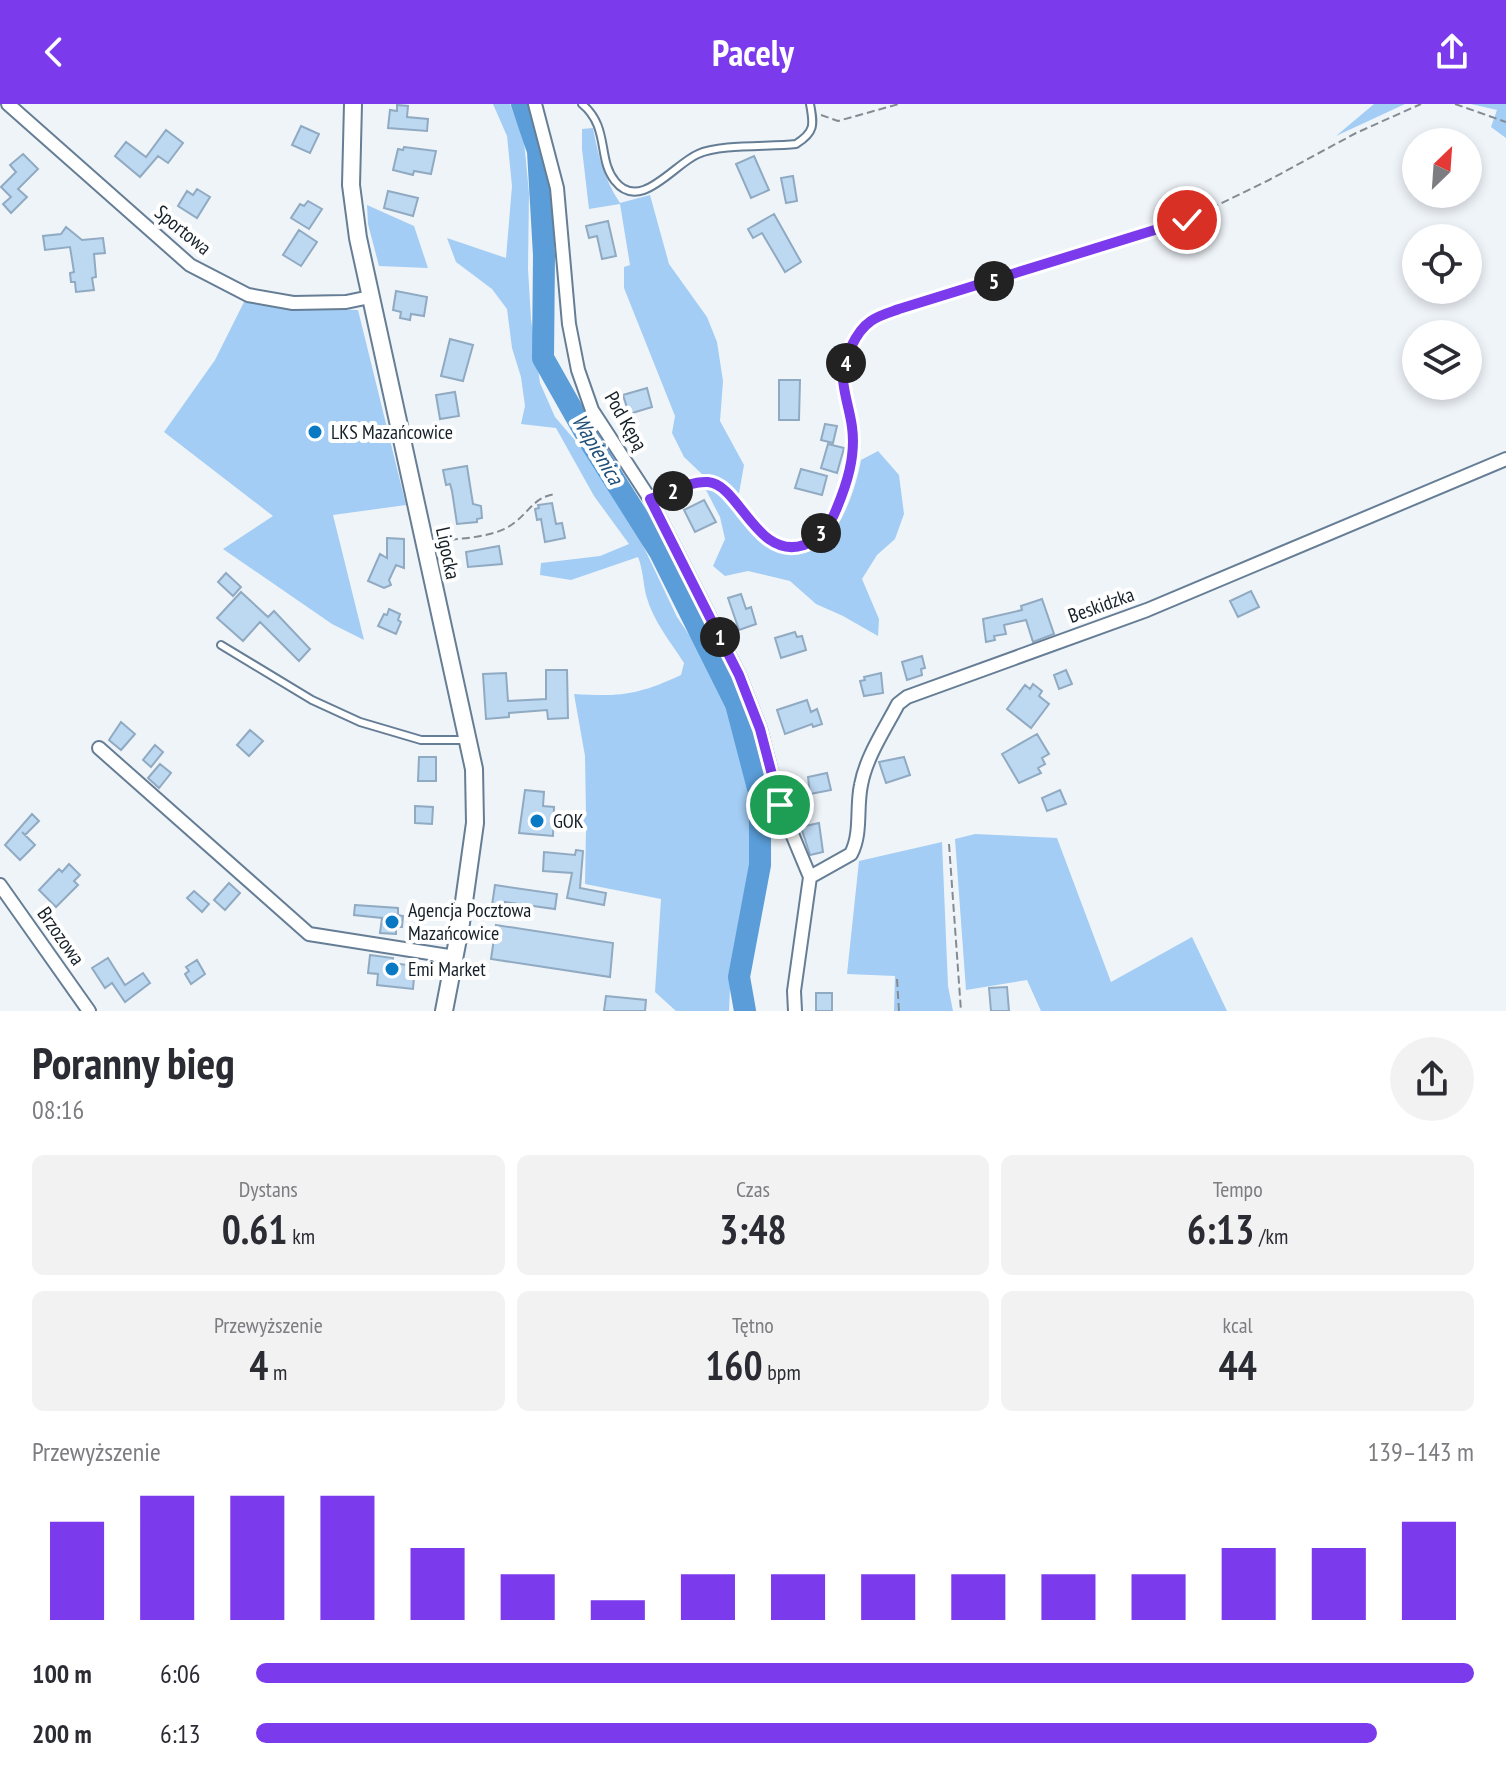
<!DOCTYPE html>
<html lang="pl">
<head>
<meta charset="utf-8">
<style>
  body { margin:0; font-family:"PT Sans Narrow",sans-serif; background:#f2f2f3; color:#2b2b33; height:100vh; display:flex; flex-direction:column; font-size:30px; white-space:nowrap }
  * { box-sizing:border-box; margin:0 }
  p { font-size:26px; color:#7c7c81 }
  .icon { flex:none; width:44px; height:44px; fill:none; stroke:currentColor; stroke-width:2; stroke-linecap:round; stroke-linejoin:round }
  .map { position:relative; height:907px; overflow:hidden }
  .panel { display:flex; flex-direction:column; background:#fff; flex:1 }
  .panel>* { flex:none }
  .needle { width:52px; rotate:25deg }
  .buttons { position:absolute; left:1402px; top:24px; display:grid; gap:16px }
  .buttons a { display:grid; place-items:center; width:80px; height:80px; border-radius:50%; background:#fff; box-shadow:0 4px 12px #0003; font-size:40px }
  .pin { position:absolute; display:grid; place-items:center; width:68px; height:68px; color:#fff; margin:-34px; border:4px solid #fff; border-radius:50%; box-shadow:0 2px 8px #0007 }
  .km { position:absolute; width:40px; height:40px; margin:-20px; border-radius:50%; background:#222; color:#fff; font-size:22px; line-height:40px; text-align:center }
  .round { display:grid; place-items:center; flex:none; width:84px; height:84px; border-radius:42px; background:#f2f2f3 }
  .headline { display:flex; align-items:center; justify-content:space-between; height:136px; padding:0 32px }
  h1 { font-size:44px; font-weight:800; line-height:60px }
  .figures { display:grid; grid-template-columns:repeat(3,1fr); gap:12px; height:136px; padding:8px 32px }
  .figures div { display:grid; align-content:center; border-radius:12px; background:#f2f2f3; text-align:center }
  .figures b { font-size:40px; font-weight:800 }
  .figures small { font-size:22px; font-weight:400 }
  .figures p { font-size:22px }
  .chart { height:224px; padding:16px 32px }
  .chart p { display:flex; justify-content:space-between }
  .chart svg { width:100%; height:144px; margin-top:8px; stroke:#7c3aed; stroke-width:6 }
  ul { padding:0 32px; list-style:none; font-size:26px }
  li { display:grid; grid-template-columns:128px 96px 1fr; align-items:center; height:60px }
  li i { height:20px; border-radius:10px; background:#7c3aed }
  header { display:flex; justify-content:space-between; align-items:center; height:104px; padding:0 32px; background:#7c3aed; color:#fff; font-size:36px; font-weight:800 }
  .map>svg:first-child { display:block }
</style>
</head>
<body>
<header><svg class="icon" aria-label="back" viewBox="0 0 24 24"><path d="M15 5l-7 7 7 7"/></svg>Pacely<svg class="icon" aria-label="share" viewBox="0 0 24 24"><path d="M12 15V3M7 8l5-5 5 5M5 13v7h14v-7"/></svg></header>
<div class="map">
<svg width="1506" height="907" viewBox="0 0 1506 907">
  <rect width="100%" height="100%" fill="#eff4f9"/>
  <path fill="#a3cdf4" d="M493 0H510L524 37 529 89 528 165 531 215 540 279 555 313 585 348 638 431 677 513 706 556 728 608 749 674 753 739 747 798 731 863 729 907H676L655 888 661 795 585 780 586 726 569 724 571 708 586 709 585 652 574 590C620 593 638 591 681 571L684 559C670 537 653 517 646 491 643 478 643 466 638 453L571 476 540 471 541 459 600 452 629 440 594 392 556 324 521 320 525 302 521 273 512 244 507 205 492 185 456 158 447 134 506 154 512 82 507 32Z
    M1374 0H1405L1336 32Z
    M1471 0H1506V34L1491 23 1497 6Z
    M593 24C598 51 604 75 620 99L650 91 669 160 707 213 717 238 723 277 720 317 744 361 738 395 724 376 704 372 684 353 672 329 675 312 624 184V163L630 161 620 100 589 105 582 45V25Z
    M367 101 414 122 428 164 379 162 368 120Z
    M244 198 292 204 358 206 406 401 333 411 364 536 332 520 223 445 273 412 164 328 215 256Z
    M878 347 899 371 904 410 895 435 877 451 862 475 879 515 878 532 843 512 816 500 790 477 748 467 725 472 713 462 725 435 720 413 706 386 719 388C737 410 755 436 782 447 831 465 855 390 861 356Z
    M975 730 1057 734 1111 878 1192 833 1227 907H1041L1027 876 966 886 955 735Z
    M942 738 948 882 953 907H894L895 872 847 870 859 757Z"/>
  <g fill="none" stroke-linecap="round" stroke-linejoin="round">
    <path stroke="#5a9dd8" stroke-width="22" d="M522 0 538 47 544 151 543 254 591 339 660 448 736 600 760 692V761L739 873 745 907"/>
  </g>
  <path fill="#bdd8f1" stroke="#90aac2" stroke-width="2" d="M397 1 408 2 407 13 428 15 427 27 388 24 390 6 397 7Z
    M301 22 319 30 310 49 292 41Z
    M166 26 183 39 168 59 158 52 140 73 115 52 126 38 146 53Z
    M404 43 436 47 431 70 414 67 413 71 393 66 398 45 403 46Z
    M23 50 38 65 18 85 27 93 11 109 3 100 11 93 1 83 16 68 10 61Z
    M754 52 769 86 751 94 736 60Z
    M793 72 797 97 786 99 781 74Z
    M197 85 210 93 197 114 178 102 187 87 193 91Z
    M388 87 418 94 413 112 384 104Z
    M308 97 322 105 309 125 291 114 300 100 304 102Z
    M774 110 801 158 785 168 762 129 753 134 748 125Z
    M608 117 616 152 602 155 597 132 589 134 586 122Z
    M66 123 82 136 103 134 105 149 94 150 96 173 92 174 94 186 76 188 75 178H71L70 169 74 168 70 143 45 146 43 132 61 130Z
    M299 126 317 138 301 162 283 151Z
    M396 187 427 193 424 212 411 210 410 216 400 214 401 208 393 206Z
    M450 235 473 241 463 277 441 272Z
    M779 276H800L799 316H779Z
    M647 284 652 303 629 310 623 291Z
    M455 288 459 312 440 315 436 291Z
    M825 320 837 322 833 339 821 336Z
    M828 340 844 344 837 369 821 364Z
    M467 362 473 400 481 402 482 414 477 415V418L457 420 452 387 450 380 446 381 443 366Z
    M801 365 827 372 822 391 795 384Z
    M704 396 716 418 695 428 684 406Z
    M552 399 556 420 562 419 565 434 545 438 541 415 537 416 535 405 539 404 538 401Z
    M387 434 404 435V464L396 461 389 476 391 481 384 484 368 477 380 450 387 454Z
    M499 442 502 460 468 463 466 448Z
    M226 469 241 483 233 492 218 478Z
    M1251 487 1259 503 1238 513 1230 497Z
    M241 488 268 513 274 507 310 545 299 557 260 518 243 537 217 514Z
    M741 490 746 505 751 503 756 520 739 526 728 494Z
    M1042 495 1054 530 1033 538 1026 516 1004 521 1006 530 994 532 995 536 986 538 983 515 1022 506 1021 502Z
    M389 505 400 510 398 516 401 518 396 530 378 522 384 510 387 511Z
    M795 528 797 533 802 532 806 546 781 554 775 534Z
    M922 552 925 564 921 565 922 571 907 576 902 558Z
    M546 566H567L568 614 548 615 547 606 509 609V613L486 615 483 570 506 569 508 597 546 595Z
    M1066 566 1072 580 1059 585 1054 571Z
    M881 569 883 589 864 592 860 577 865 576 864 573Z
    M1033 580 1042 587 1039 592 1049 600 1031 624 1007 605 1025 581 1030 585Z
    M807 596 811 608 817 605 822 620 813 623 812 620 785 630 777 606Z
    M121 618 135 630 121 646 109 636Z
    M250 626 263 637 249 652 237 641Z
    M1037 630 1049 650 1042 654 1045 660 1038 664 1041 669 1019 679 1002 650Z
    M155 641 163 648 151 663 143 656Z
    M419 653H436V677H418Z
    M904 653 910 671 886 679 879 658Z
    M160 660 171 669 159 684 148 674Z
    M827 669 831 686 810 690 808 673Z
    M525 686 544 688 543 702 554 703 553 732 519 729Z
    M1060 686 1066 700 1047 707 1042 694Z
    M415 702 433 703 432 720 415 719Z
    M32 710 39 717 25 731 22 728 35 741 20 756 5 741Z
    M819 719 823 748 810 751 801 723Z
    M576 746 583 747 580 784 606 789 604 801 567 794 572 769 543 767 544 748 575 751Z
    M69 760 80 771 74 777 78 781 56 803 39 786 59 765 62 768Z
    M229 779 240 789 225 806 214 796Z
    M495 781 557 790 555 805 505 798 503 810 491 808Z
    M194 787 209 800 202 808 187 794Z
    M355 801 398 804V811L403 812 402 823H396V830L380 829 382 814 354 811Z
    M496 821 613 839 610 873 491 855Z
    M370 851 393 854 392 859 415 862 413 885 377 881 378 870 368 869Z
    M108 854 125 881 143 869 150 879 125 898 112 879 105 884 92 864Z
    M197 856 205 870 191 880 185 870 189 867 186 863Z
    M1007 883 1009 907H991L989 884Z
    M816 889H832V907H816Z
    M606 892 646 896 645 907H604Z"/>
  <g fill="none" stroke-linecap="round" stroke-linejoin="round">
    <g stroke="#667e95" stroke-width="10">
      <path id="service" d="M582 0C610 23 597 55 615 77 640 109 674 60 698 50 720 40 769 43 796 40 815 28 814 21 810 0
        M650 395C669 388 694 374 714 379 729 383 752 424 769 435 817 467 850 390 852 353 854 332 850 313 845 293
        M221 541 312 596 360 618 421 636H466"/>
    </g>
    <g stroke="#667e95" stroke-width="16">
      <path id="minor" d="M8 0 190 161 248 191 293 199 346 198 370 193
        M535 0 557 84 569 220 578 266 592 306 650 395 739 571 760 625 780 701 810 773 794 887 795 907
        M99 644 309 830 455 853
        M810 773 851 750C862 729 856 704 861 681 866 653 885 625 898 600L907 593 1147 506 1506 355
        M0 781 89 907"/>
    </g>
    <g stroke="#667e95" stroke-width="20">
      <path id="tertiary" d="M353 0 351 81 358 134 474 665 475 719 461 819 444 907"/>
    </g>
    <path stroke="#848c93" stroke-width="2" stroke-dasharray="8 4" stroke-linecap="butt" d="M1455 0 1506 18
      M821 11 838 17 899 0
      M844 282C841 261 852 231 869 218 877 212 890 209 899 205L1187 116 1269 76 1356 29 1421 0
      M438 437C462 434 495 434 514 419 529 408 535 392 556 390
      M949 740 961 907
      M897 875 899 907"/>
    <use href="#service" stroke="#fff" stroke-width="6"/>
    <use href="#minor" stroke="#fff" stroke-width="12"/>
    <use href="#tertiary" stroke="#fff" stroke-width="16"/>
  </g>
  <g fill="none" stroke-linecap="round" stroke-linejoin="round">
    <g stroke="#fff" stroke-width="16">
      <path id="route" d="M780 701 760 625 739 571 650 395C668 389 689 377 708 378 739 380 757 457 804 441 819 436 831 419 836 406 847 380 856 352 852 323 850 307 844 291 843 275 842 257 856 227 871 217 879 211 891 208 899 205L1187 116"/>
    </g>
    <use href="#route" stroke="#7c3aed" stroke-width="10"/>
  </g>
  <g fill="#0a79c3" stroke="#fff" stroke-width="3">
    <circle cx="315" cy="328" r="8"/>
    <circle cx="537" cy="717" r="8"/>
    <circle cx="392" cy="818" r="8"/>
    <circle cx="392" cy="865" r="8"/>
  </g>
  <g text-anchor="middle" stroke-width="8" stroke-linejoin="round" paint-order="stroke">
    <g font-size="20" fill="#162029" stroke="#fff">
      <text transform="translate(183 126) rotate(39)" y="7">Sportowa</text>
      <text transform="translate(626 317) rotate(60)" y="7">Pod Kępą</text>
      <text transform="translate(448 449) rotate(78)" y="7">Ligocka</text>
      <text transform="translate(1101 501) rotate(-20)" y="7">Beskidzka</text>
      <text transform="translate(61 832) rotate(55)" y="7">Brzozowa</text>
    </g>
    <g font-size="20" fill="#162029" stroke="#fff" text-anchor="start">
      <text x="331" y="335">LKS Mazańcowice</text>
      <text x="553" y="724">GOK</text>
      <text x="408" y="813">Agencja Pocztowa<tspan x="408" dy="23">Mazańcowice</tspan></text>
      <text x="408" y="872">Emi Market</text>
    </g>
    <g font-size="22" font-style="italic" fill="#205078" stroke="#fff">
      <text transform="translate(598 345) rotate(59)" y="8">Wapienica</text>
    </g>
  </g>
</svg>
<div class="buttons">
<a><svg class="needle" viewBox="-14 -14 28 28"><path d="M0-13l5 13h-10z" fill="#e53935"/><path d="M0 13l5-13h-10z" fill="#7c7c81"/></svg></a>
<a><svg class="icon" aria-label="locate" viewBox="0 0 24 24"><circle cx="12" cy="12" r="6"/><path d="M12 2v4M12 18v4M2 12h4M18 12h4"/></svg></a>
<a><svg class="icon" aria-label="layers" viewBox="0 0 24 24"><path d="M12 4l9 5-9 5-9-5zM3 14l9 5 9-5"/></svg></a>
</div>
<div class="pin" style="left:780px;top:701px;background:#1e9e55"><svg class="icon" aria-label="arrive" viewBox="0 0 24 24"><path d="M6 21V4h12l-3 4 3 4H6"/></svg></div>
<div class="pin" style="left:1187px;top:116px;background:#d93025"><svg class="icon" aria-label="check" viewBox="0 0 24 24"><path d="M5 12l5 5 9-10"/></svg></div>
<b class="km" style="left:720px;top:533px">1</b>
<b class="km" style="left:673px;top:387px">2</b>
<b class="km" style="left:821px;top:429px">3</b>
<b class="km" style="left:846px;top:259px">4</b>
<b class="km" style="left:994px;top:177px">5</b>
</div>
<section class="panel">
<div class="headline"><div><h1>Poranny bieg</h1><p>08:16</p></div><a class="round"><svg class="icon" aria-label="share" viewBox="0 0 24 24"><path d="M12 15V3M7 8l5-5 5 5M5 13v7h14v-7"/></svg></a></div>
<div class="figures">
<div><p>Dystans</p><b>0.61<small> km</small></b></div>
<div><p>Czas</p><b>3:48</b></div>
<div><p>Tempo</p><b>6:13<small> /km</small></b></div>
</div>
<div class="figures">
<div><p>Przewyższenie</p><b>4<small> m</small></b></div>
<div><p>Tętno</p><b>160<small> bpm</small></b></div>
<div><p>kcal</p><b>44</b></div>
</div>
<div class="chart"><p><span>Przewyższenie</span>139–143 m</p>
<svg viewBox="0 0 160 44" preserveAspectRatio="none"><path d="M5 44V14M15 44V6M25 44V6M35 44V6M45 44V22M55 44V30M65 44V38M75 44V30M85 44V30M95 44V30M105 44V30M115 44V30M125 44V30M135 44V22M145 44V22M155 44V14"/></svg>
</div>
<ul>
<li><b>100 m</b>6:06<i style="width:100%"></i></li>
<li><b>200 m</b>6:13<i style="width:92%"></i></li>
</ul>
</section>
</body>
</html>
